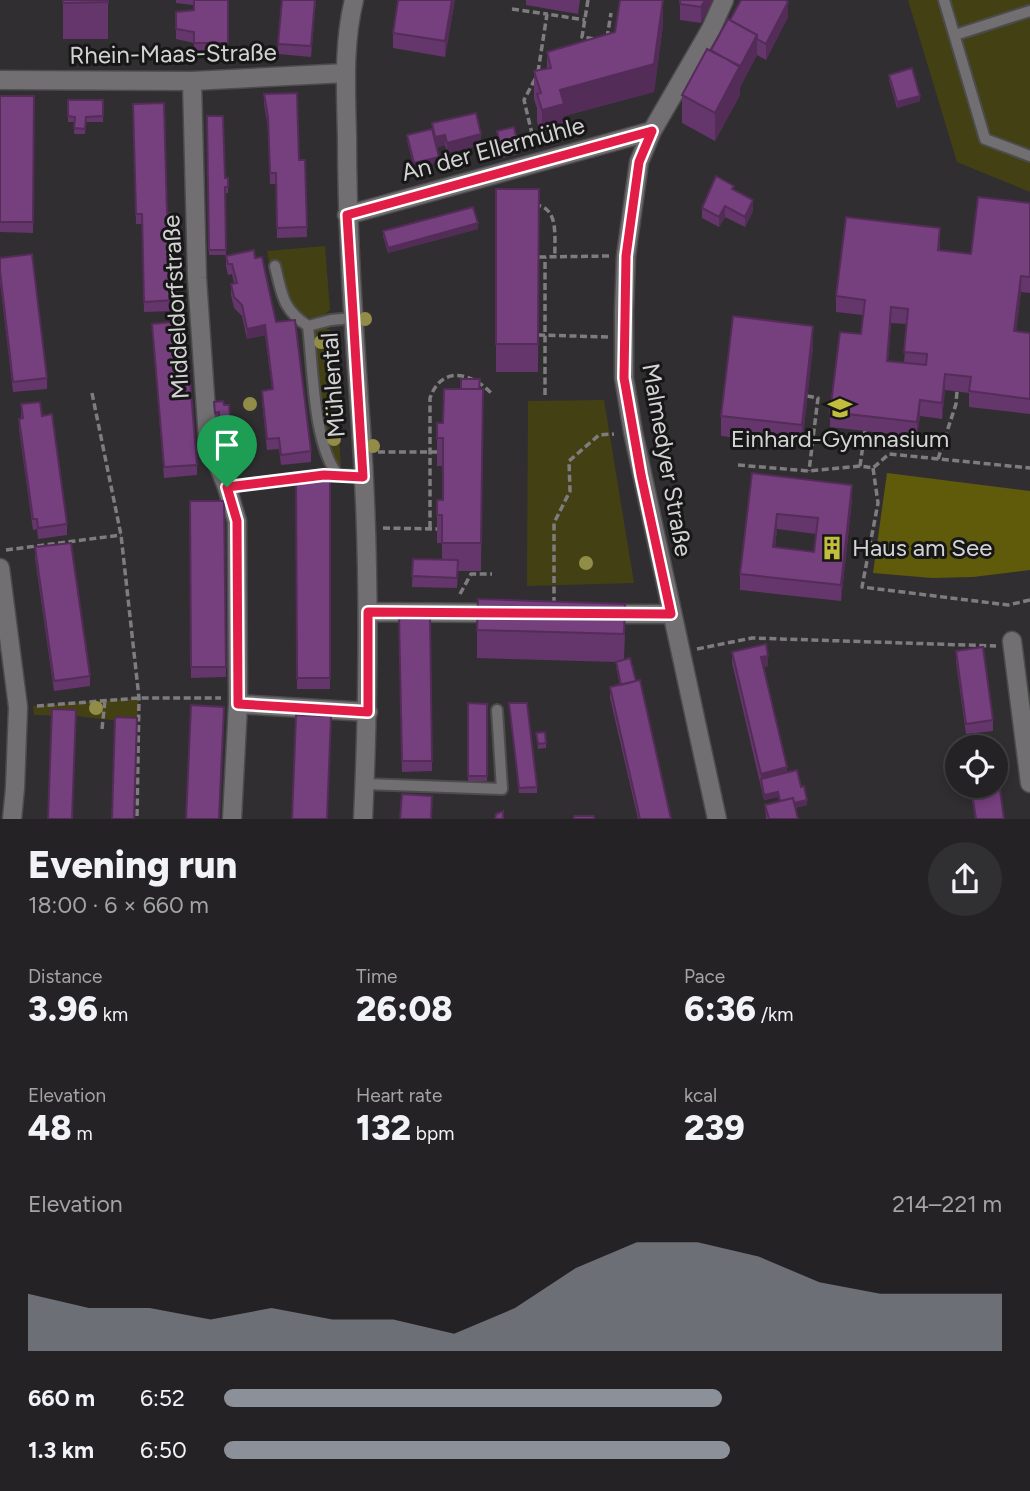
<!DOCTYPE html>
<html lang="en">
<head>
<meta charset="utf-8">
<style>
  body { margin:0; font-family:Figtree,sans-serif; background:#302f31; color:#f1f3f6; height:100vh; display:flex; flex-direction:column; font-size:26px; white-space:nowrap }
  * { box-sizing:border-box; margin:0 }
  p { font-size:23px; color:#a3a4a6 }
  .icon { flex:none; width:38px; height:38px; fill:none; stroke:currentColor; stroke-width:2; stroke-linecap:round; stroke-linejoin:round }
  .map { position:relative; height:819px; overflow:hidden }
  .side { display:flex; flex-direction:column; background:#242224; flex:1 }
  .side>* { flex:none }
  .controls { position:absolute; left:945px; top:735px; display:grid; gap:14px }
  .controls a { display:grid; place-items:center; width:63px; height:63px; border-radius:50%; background:#242224; box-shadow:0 4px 10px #0003,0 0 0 2px #413f41; font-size:35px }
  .pin { position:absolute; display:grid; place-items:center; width:60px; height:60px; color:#fff; margin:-72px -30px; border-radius:50% 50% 50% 0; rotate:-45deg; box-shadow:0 0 7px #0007 }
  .pin .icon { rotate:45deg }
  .round { display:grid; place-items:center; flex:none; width:74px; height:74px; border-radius:37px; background:#302f31 }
  .headline { display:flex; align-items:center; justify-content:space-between; height:119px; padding:0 28px }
  h1 { font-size:38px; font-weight:800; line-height:52px }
  .metrics { display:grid; grid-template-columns:repeat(3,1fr); gap:10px; height:119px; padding:7px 28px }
  .metrics div { display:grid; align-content:center }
  .metrics b { font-size:35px; font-weight:800 }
  .metrics small { font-size:19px; font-weight:400 }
  .metrics p { font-size:19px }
  .chart { height:196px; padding:14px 28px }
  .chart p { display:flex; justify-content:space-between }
  .chart svg { width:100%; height:126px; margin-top:7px; fill:#8c9099; opacity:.7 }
  ul { padding:0 28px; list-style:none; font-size:23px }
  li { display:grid; grid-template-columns:112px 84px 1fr; align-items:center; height:52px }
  li i { height:18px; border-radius:9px; background:#8c9099 }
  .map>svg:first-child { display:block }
</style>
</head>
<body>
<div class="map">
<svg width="1030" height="819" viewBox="0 0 1030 819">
  <rect width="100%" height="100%" fill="#302e30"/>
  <path fill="#434113" d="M908 0H1030V192L957 162Z
    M325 246 330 310C320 320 308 321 297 311L270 266 267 251Z
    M324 327 332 331 341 466C321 457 316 362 313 338L316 330Z
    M604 400 634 583 527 586 528 401Z
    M139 698 137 723 76 716 34 715 33 706Z"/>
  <path fill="#5f5b0b" d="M887 473 1030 491V570L973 577 932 578 873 573Z"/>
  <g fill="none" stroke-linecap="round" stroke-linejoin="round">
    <g stroke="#4d4c4d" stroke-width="14">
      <path id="lane" d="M944 0 985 139 1030 156
        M955 35 1030 11
        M275 266C282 294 282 309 308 326 313 366 313 445 338 475L363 476
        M308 326 331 320 353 318
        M365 784 502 789 497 710"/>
    </g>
    <g stroke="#4d4c4d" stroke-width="21">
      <path id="street" d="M354 0C343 44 346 92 347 137 347 234 354 331 361 428 370 558 369 689 363 819
        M0 80 192 81 346 73
        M192 81 197 278 208 440 227 487 237 521 238 704 232 819
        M347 215 652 131
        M0 568 18 707 15 788 12 819
        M368 612 499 613
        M601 614H671
        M1012 641 1030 783
        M238 704 368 712
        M717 819 633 432 624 378V311L626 256 639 162 652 131 711 29 724 0"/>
    </g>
    <path stroke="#7e7c7e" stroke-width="3.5" stroke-dasharray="7 3.5" stroke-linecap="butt" d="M588 0 582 37 595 39
      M512 9 547 14
      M607 38 611 13
      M538 72 547 14 585 20
      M535 79 524 100 533 138 538 143
      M534 205C560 206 554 238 555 257
      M539 257 610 256
      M538 335 608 337
      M92 393 121 535 139 698 137 819
      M545 395V257
      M807 396 818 398 809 471
      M378 452H437
      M938 459 956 404 957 391
      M738 465 809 471 860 466 873 468 889 454 1030 468
      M860 466 865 431
      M873 468 878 503 862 587 1008 605 1030 600
      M243 485 322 475
      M383 528 437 529
      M430 528V398C442 364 473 373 493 395
      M6 550 121 535
      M460 594 471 574H492
      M554 604V523L570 491 569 461 599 435 614 434
      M697 649 752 638 996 646
      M37 706 139 698H221
      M102 729 105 700"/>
    <use href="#lane" stroke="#716f71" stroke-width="10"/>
    <use href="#street" stroke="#716f71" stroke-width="18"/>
  </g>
  <g fill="#918d48">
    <circle cx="365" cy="319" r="7"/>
    <circle cx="321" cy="342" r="7"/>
    <circle cx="250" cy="404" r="7"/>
    <circle cx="334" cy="439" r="7"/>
    <circle cx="373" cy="446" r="7"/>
    <circle cx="586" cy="563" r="7"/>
    <circle cx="96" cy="708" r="7"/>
  </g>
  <path fill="#65366c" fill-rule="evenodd" d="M63 0H108V39H63Z
    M176 0H228V53H194V43L176 39V12L194 10 193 5 176 3Z
    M316 0 311 57 278 54V44Z
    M398 0H455L445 57 393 48V33Z
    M526 0H580L578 14 526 5Z
    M713 0 701 23 680 20V4Z
    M788 17 766 60 757 55 740 87V95L715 141 682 123V95L730 20Z
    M663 25 654 92 564 116V132L542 138 537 122V108L534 99V71L547 69V52Z
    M889 75 920 101 897 108 889 80Z
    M264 94 299 160H305L307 237 277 238 276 184H270L268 128 264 104Z
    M0 96H34L33 233 0 232Z
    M68 100H103V122H86L85 134H74L75 122H68Z
    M133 104 167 213H172L175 311 144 312 142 224H136Z
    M207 116 225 178H228V193H225L226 255H209Z
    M432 123 481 145 447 153 445 145 436 148 439 162 414 168 407 140V135L432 129Z
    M497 131 519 154 502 158 497 136Z
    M496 189H539L538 372H496Z
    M734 190 753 211 745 227 725 217 719 227 702 218V208Z
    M1030 203V293L1021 292 1016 331 1030 333V414L969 407V393L945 390 942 419 920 416 917 437 830 427V412L861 334 863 315 836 312V296L940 244V250L971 254ZM891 323 907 324 904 363 888 361Z
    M478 229 388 253 383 236V231Z
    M226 256 255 258 276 322 311 451V462L281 465 279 449 267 450 262 401V391L272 389 265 335 247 339 242 316 234 308 231 295V284L234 283 232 274 228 275 226 266Z
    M0 258 47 378V389L13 392 0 282Z
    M152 324 197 465V475L164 478Z
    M813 346 802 446 721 436V416Z
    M461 389H483L481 571H458L457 588 412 587 413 559 442 560V543H437V515L443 500V466H437V423H443Z
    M214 402 224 405 230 416V421L219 422V418H215Z
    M21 404 42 416 67 524V535L38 539 37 529 33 530 19 429V419L21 418Z
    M752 473 852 500 841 601 740 590V574ZM777 529 816 534 814 552 775 548Z
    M296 477H330V689H297Z
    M190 501H224L226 677 191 678Z
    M35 547 90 676V686L54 691 35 558Z
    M399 615H430L432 771 402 772Z
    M477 630 625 632 624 660 636 681 671 819H638L610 698V687L620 685 616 667V662L477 658Z
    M956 651 993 720V731L966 734 956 662Z
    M732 652 768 666 764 667 787 773 801 787 807 805 795 808 798 819H766L765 805 779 801 778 797 764 800 732 663Z
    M468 703 487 704V781H468Z
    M509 703 537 787V793H519Z
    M536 733 546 743V748L538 749Z
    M970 786H996L1004 819H975Z"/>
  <path fill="#532c58" d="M315 0H316L311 57V46Z
    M452 0H455L445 57V41Z
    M663 0V25L654 92 564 116V132L542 138V110L560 90Z
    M705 0H713L701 23V7Z
    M788 2V17L766 60V44Z
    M757 35V55L740 87V95L715 141V113Z
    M920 96V101L897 108V102Z
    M481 134V145L447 153V143Z
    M445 135V145L435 148V137Z
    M519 149V154L502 158V153Z
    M439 157V162L414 168V163Z
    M753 200V211L745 227V217Z
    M725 206V217L719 227V217Z
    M478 223V229L388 253V248Z
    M940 228V244L938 265V250Z
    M1021 276V292L1014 347V331Z
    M891 307V323L887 377V361Z
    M265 325V335L247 339V329Z
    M813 326V346L802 446V425Z
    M945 374V390L942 419V403Z
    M920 400V416L917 437V422Z
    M852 485V500L841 601V585Z
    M777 514V529L773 563V547Z
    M768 656V666L761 668V657Z
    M787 767V778L761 779V784V774Z
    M778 792V797L764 800V795Z
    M807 800V805L781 811V806Z"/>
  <path fill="#763f7e" stroke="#532c58" stroke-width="2" fill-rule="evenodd" d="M63 0H108V2L63 3Z
    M194 0H228V43H194V32L176 29V12L194 10Z
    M282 0H315L311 46 278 44Z
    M398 0H452L445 41 393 33Z
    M620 0H663L654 64 560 90 564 104 542 110 537 94 541 93 534 71 551 68 547 52 615 32Z
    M680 0H705L701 7 680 4Z
    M741 0H786L788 2 766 44 757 39V35L730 20Z
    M728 19 757 35 740 67 711 50Z
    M707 49 740 66 715 113 682 95Z
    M912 68 920 96 897 102 889 75Z
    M297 93 299 160H305L307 227 277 228 276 173H270L268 117 264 94Z
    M0 96H34L33 222H0Z
    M68 100H103V116L86 117 85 129 74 128 75 117 68 116Z
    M164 103 167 213H172L175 300 144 302 142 214H136L133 104Z
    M476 113 481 134 447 143 445 135 435 137 432 123Z
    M207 116H223L225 178H228V187H225L226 250H209Z
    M514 127 519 149 502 153 497 131Z
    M432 129 439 157 414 163 407 135Z
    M716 176 734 186 732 189 753 200 745 217 725 206 719 217 702 208Z
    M496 189H539L538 344H496Z
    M978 197 1030 203V277L1021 276 1014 331 1030 333V399L969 391 971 377 945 374 942 403 920 400 917 422 830 412 840 332 861 334 865 300 836 296 846 217 940 228 938 250 971 254ZM891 307 908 309 904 352 927 354 926 365 887 361Z
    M473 207 478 223 388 248 383 231Z
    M254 250 255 258 262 257 276 322 295 320 311 451 281 455 279 438 267 439 262 391 273 389 265 325 247 329 242 305 234 297 231 284 237 283 232 264H228L226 256Z
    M32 254 47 378 13 382 0 271V258Z
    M733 316 813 326 802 425 721 416Z
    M181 321 182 333H186L197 465 164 467 152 324Z
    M461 379H480L479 389H461Z
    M444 389H483L481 543H442V515H437V500H443V438H437V423H443Z
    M223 401 224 405H229L230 416 219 417V412L215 413 214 402Z
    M40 402 42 416 52 414 67 524 38 528 37 519H33L19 419 23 418 21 404Z
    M752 473 852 485 841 585 740 574ZM777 514 818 518 814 552 773 547Z
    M296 477H330V678H297Z
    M190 501H224L226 667H191Z
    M71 543 90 676 54 681 35 547Z
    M413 559 458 560 457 578 412 576Z
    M478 599 625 604 624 634 477 630Z
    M399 615H430L432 761H402Z
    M766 644 768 656 761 657 787 767 761 774 732 652Z
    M983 647 993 720 966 724 956 651Z
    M630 658 636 681 621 685 616 662Z
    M640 680 671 819H640L610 687Z
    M468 703 487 704V776H468Z
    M509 703H527L537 787 519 788Z
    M191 705 224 707 219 819H186Z
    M52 709 76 710 72 819H48Z
    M296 715 331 716 327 819H292Z
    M115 717 137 718 134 819H112Z
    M545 732 546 743 538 744 536 733Z
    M996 761 1004 819H976L971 786H996Z
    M797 770 801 787 804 786 807 800 794 803 793 798 780 801 778 792 764 795 761 779Z
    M402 794 432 796 431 819H400Z
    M793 798 798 819H769L765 805Z
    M503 811V819H495L496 814Z
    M574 816H594V819H574Z"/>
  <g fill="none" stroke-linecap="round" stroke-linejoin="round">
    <g stroke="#fff" stroke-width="14">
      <path id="route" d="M652 131 639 162 626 256 624 378 641 475 671 614 368 612V712L238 704 237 521 227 487 324 475 363 477 347 215Z"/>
    </g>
    <use href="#route" stroke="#e11d48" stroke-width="9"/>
  </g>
  <defs>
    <g id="school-bare" transform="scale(1.89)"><path d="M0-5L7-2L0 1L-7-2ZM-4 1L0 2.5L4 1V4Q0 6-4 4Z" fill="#c3bd3e" stroke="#181718" stroke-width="2.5" paint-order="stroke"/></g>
    <g id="building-bare" transform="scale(1.89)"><path d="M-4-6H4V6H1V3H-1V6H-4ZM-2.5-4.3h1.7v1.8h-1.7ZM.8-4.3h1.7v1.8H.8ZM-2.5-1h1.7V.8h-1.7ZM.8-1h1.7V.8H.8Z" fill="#c3bd3e" stroke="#181718" stroke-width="2.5" paint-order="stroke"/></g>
  </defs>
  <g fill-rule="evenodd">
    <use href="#school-bare" x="840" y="408"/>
    <use href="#building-bare" x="832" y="548"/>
  </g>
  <g text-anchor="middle" stroke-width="6" stroke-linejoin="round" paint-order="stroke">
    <g font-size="24" fill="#d4d3d4" stroke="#181718">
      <text transform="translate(173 54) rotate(-1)" y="8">Rhein-Maas-Straße</text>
      <text transform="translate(493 149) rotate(-15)" y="8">An der Ellermühle</text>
      <text transform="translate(176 307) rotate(-93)" y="8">Middeldorfstraße</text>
      <text transform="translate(333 385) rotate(-94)" y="8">Mühlental</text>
      <text transform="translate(667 460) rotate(80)" y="8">Malmedyer Straße</text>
    </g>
    <g font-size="24" fill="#d4d3d4" stroke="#181718">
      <text x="840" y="447">Einhard-Gymnasium</text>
      <text x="852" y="556" text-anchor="start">Haus am See</text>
    </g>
  </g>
</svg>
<div class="controls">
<a><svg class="icon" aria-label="locate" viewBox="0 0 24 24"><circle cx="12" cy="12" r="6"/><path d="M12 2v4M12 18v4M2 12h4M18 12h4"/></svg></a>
</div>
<div class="pin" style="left:227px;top:487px;background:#1e9e55"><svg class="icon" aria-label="arrive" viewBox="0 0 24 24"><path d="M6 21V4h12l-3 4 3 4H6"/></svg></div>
</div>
<section class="side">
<div class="headline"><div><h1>Evening run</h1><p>18:00 · 6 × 660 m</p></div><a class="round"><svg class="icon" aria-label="share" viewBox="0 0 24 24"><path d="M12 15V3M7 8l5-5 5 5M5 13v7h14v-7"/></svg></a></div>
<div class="metrics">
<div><p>Distance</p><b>3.96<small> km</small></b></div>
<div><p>Time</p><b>26:08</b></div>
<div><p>Pace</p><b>6:36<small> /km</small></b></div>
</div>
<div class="metrics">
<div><p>Elevation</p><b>48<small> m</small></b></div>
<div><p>Heart rate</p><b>132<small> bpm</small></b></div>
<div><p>kcal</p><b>239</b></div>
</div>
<div class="chart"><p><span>Elevation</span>214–221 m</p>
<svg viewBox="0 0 160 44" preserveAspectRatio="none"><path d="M0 44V24L10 29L20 29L30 33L40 29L50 33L60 33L70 38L80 29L90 15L100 6L110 6L120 11L130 20L140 24L150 24L160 24V44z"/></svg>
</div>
<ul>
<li><b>660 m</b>6:52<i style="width:64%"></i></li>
<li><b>1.3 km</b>6:50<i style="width:65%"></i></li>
</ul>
</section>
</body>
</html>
